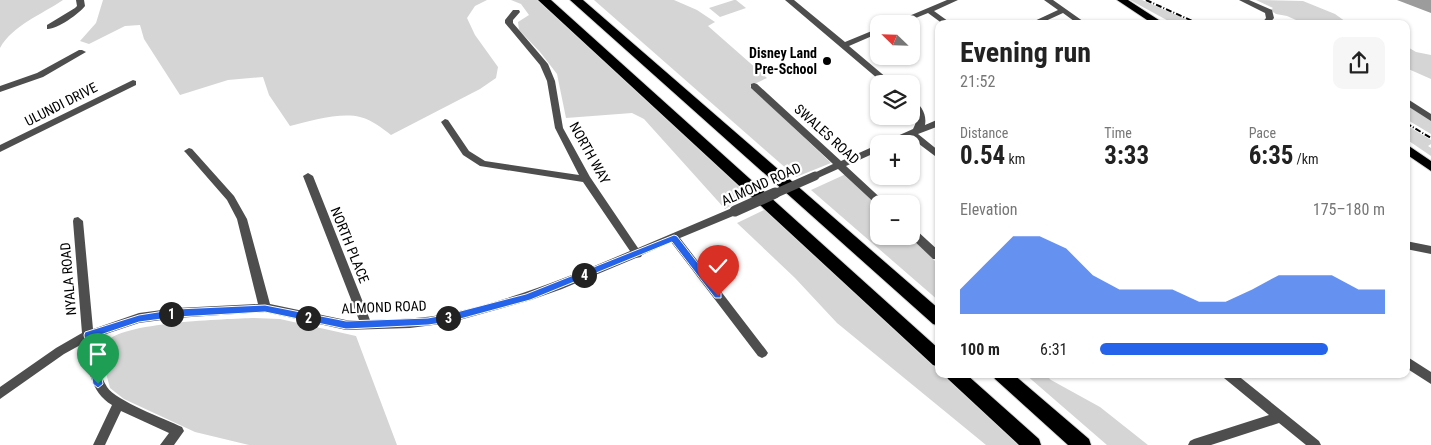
<!DOCTYPE html>
<html lang="en">
<head>
<meta charset="utf-8">
<style>
  body { margin:0; font-family:"Roboto Condensed",sans-serif; background:#f6f6f6; color:#222; height:100vh; display:flex; flex-direction:column; font-size:19px; white-space:nowrap }
  * { box-sizing:border-box; margin:0 }
  p { font-size:16px; color:#767676 }
  .icon { flex:none; width:28px; height:28px; fill:none; stroke:currentColor; stroke-width:2; stroke-linecap:round; stroke-linejoin:round }
  .map { position:relative; flex:1; overflow:hidden }
  .details { position:absolute; left:935px; top:20px; width:475px; height:358px; display:flex; flex-direction:column; background:#fff; border-radius:10px; box-shadow:0 1px 4px #0004 }
  .details>* { flex:none }
  .needle { width:32px; rotate:293deg }
  .fabs { position:absolute; left:870px; top:15px; display:grid; gap:10px }
  .fabs a { display:grid; place-items:center; width:50px; height:50px; border-radius:10px; background:#fff; box-shadow:0 1px 4px #0004; font-size:25px }
  .pin { position:absolute; display:grid; place-items:center; width:42px; height:42px; color:#fff; margin:-51px -21px; border-radius:50% 50% 50% 0; rotate:-45deg; box-shadow:0 0 5px #0007 }
  .pin .icon { rotate:45deg }
  .km { position:absolute; width:25px; height:25px; margin:-12px; border-radius:50%; background:#222; color:#fff; font-size:14px; line-height:25px; text-align:center }
  .round { display:grid; place-items:center; flex:none; width:52px; height:52px; border-radius:10px; background:#f6f6f6 }
  .summary { display:flex; align-items:center; justify-content:space-between; height:85px; padding:0 25px }
  h1 { font-size:28px; font-weight:700; line-height:38px }
  .stats { display:grid; grid-template-columns:repeat(3,1fr); gap:8px; height:85px; padding:5px 25px }
  .stats div { display:grid; align-content:center }
  .stats b { font-size:25px; font-weight:700 }
  .stats small { font-size:14px; font-weight:400 }
  .stats p { font-size:14px }
  .chart { height:140px; padding:10px 25px }
  .chart p { display:flex; justify-content:space-between }
  .chart svg { width:100%; height:90px; margin-top:5px; fill:#2563eb; opacity:.7 }
  ul { padding:0 25px; list-style:none; font-size:16px }
  li { display:grid; grid-template-columns:80px 60px 1fr; align-items:center; height:38px }
  li i { height:12px; border-radius:6px; background:#2563eb }
  .map>svg:first-child { display:block }
</style>
</head>
<body>
<div class="map">
<svg width="1431" height="445" viewBox="0 0 1431 445">
  <rect width="100%" height="100%" fill="#fff"/>
  <path fill="#d5d5d5" d="M0 0H63C41 15 13 25 0 48Z
    M103 0H487L475 6 467 18 475 35 498 67 496 78 480 89 391 135C382 128 372 120 360 117 341 112 309 121 290 126L269 95 263 77 228 80 180 95 144 39 140 25 125 26 89 44 80 41 96 23Z
    M511 0H538L750 195 725 209 644 119 632 113 566 118 557 74 540 52 519 30 518 22 529 15 521 4Z
    M594 0H674L697 10 715 22 708 26 767 78 750 86 831 163 796 177Z
    M734 0H736L746 8 720 17 709 8Z
    M1130 0H1142L1197 24H1174Z
    M1256 0 1303 1 1335 14 1349 24H1305L1287 16 1276 14 1270 10 1273 8Z
    M1406 46 1416 52 1431 55V79L1406 68Z
    M1406 103 1431 119V134L1406 119Z
    M1406 125 1431 140V144L1428 146 1431 148V156L1406 139Z
    M846 174 879 206V236H910L939 265V301L811 190Z
    M766 209 939 370V374H943L1022 445H986L837 323 795 278 737 223Z
    M254 318 280 319 356 336 397 445H249L195 432 124 399 110 388C107 375 99 355 106 343 117 322 229 319 254 318Z
    M1025 374H1045L1051 380 1100 407 1148 445H1107Z"/>
  <path fill="#9c9c9c" d="M1397 0H1431V13Z"/>
  <g fill="none" stroke-linecap="round" stroke-linejoin="round">
    <g stroke="#dbdbdb" stroke-width="2">
      <path id="primary" d="M1117 0H1128L1165 24H1153Z
        M1406 144 1431 161V171L1406 154Z"/>
    </g>
    <g stroke="#dbdbdb" stroke-width="2">
      <path id="highway" d="M538 0H551L939 349V367L933 365Z
        M570 0H583L939 309V326L933 324Z
        M945 374H966L1039 439 1041 445H1019L948 379Z
        M992 374H1013L1089 439 1091 445H1068L995 379Z"/>
    </g>
    <path fill="#4e4e4e" fill-rule="evenodd" d="M76 0H84L85 6C79 14 56 30 47 29V25L75 8 77 6Z
      M785 0H794L845 42 879 28V33L849 46 894 84H884Z
      M947 0H958L934 11 952 24H943L928 13 901 24H890Z
      M1044 0H1053L1087 24H1078L1063 13 1039 24H1028L1058 10Z
      M1239 0H1249L1272 10 1274 18 1269 24H1261L1266 18 1265 13Z
      M513 10H519L520 12 513 20V23L548 64 555 81 563 128 590 177 638 248 732 208H738L740 211 738 214 680 238 766 350 768 353 766 356 762 358 758 356 671 242 642 255 641 257 636 258 562 289 531 300 449 323 410 328 346 330 265 312 177 318 139 323 94 338C97 354 98 373 107 387 116 401 165 419 182 427L184 431 174 445H160L169 433 121 411 105 445H93L112 405C90 392 88 367 84 343L64 354 0 399V387L56 348 82 333 73 221 74 218 78 217 83 221 93 329 139 313 177 308 258 304 237 219 227 200 186 153 184 151 189 148 192 149 234 196 247 219 270 304 346 320H359L303 176 308 173 313 176 370 320C397 319 424 319 450 313 513 300 571 276 630 251L583 182 480 166 463 155 441 122 445 119 448 120 469 151 485 161 579 175 555 128 547 81 540 65 505 23V20Z
      M79 50H82L86 52 43 77 0 92V86L37 73Z
      M133 80 136 81V85L0 152V145Z
      M754 83 757 84 841 161 879 144V151L846 166 887 204H879V207L838 169 818 178H812L810 176 812 174 833 164 751 88V84Z
      M1406 98 1431 114V121L1406 105Z
      M911 99C921 104 927 114 925 125L939 119V126L918 134 939 151V159L911 138 896 144H883L884 142 913 129C921 114 911 113 911 99Z
      M911 228 915 229 939 251V259H933L909 236H911Z
      M1406 241 1431 246V254L1406 249Z
      M1406 356 1431 372V384L1406 368Z
      M1222 374H1236L1319 441 1321 445H1306L1279 423 1211 445H1188L1190 441 1194 439 1269 415 1224 378Z"/>
    <use href="#primary" fill="#000" fill-rule="evenodd"/>
    <use href="#highway" fill="#000" fill-rule="evenodd"/>
    <path stroke="#000" stroke-width="2" stroke-dasharray="6 2 1 2" stroke-linecap="butt" d="M1146 0 1199 24
      M1406 123 1431 138"/>
    <path stroke="#4e4e4e" stroke-width="9" d="M772 195 815 176"/>
    <path stroke="#4e4e4e" stroke-width="11" d="M735 211 775 193"/>
  </g>
  <path fill="#2563eb" stroke="#fff" d="M674 235 677 236 721 293V298H715L672 242 530 300 449 322 428 325 346 329 265 312 177 317 139 322 94 337 103 384 98 388 93 384 84 335 85 332 139 315 177 309 265 305 346 321 428 318 449 314 526 294Z"/>
  <circle fill="#000" stroke="#fff" stroke-width="2" cx="827" cy="61" r="5"/>
  <g text-anchor="middle" stroke-width="4.5" stroke-linejoin="round" paint-order="stroke">
    <g font-size="14" font-weight="bold" fill="#000" stroke="#fff" text-anchor="end">
      <text x="817" y="58">Disney Land<tspan x="817" dy="16">Pre-School</tspan></text>
    </g>
    <g font-size="14" fill="#000" stroke="#fff">
      <text transform="translate(61 104) rotate(-27)" y="5">ULUNDI DRIVE</text>
      <text transform="translate(827 134) rotate(42)" y="5">SWALES ROAD</text>
      <text transform="translate(590 153) rotate(61)" y="5">NORTH WAY</text>
      <text transform="translate(761 184) rotate(-24)" y="5">ALMOND ROAD</text>
      <text transform="translate(350 245) rotate(68)" y="5">NORTH PLACE</text>
      <text transform="translate(68 279) rotate(-95)" y="5">NYALA ROAD</text>
      <text transform="translate(384 307) rotate(-2)" y="5">ALMOND ROAD</text>
    </g>
  </g>
</svg>
<div class="fabs">
<a><svg class="needle" viewBox="-14 -14 28 28"><path d="M0-13l5 13h-10z" fill="#e53935"/><path d="M0 13l5-13h-10z" fill="#767676"/></svg></a>
<a><svg class="icon" aria-label="layers" viewBox="0 0 24 24"><path d="M12 4l9 5-9 5-9-5zM3 14l9 5 9-5"/></svg></a>
<a>+</a>
<a>−</a>
</div>
<div class="pin" style="left:98px;top:384px;background:#1e9e55"><svg class="icon" aria-label="arrive" viewBox="0 0 24 24"><path d="M6 21V4h12l-3 4 3 4H6"/></svg></div>
<div class="pin" style="left:718px;top:296px;background:#d93025"><svg class="icon" aria-label="check" viewBox="0 0 24 24"><path d="M5 12l5 5 9-10"/></svg></div>
<b class="km" style="left:171px;top:314px">1</b>
<b class="km" style="left:308px;top:318px">2</b>
<b class="km" style="left:448px;top:318px">3</b>
<b class="km" style="left:584px;top:275px">4</b>
<section class="details">
<div class="summary"><div><h1>Evening run</h1><p>21:52</p></div><a class="round"><svg class="icon" aria-label="share" viewBox="0 0 24 24"><path d="M12 15V3M7 8l5-5 5 5M5 13v7h14v-7"/></svg></a></div>
<div class="stats">
<div><p>Distance</p><b>0.54<small> km</small></b></div>
<div><p>Time</p><b>3:33</b></div>
<div><p>Pace</p><b>6:35<small> /km</small></b></div>
</div>
<div class="chart"><p><span>Elevation</span>175–180 m</p>
<svg viewBox="0 0 160 44" preserveAspectRatio="none"><path d="M0 44V32L10 19L20 6L30 6L40 12L50 25L60 32L70 32L80 32L90 38L100 38L110 32L120 25L130 25L140 25L150 32L160 32V44z"/></svg>
</div>
<ul>
<li><b>100 m</b>6:31<i style="width:80%"></i></li>
</ul>
</section>
</div>
</body>
</html>
